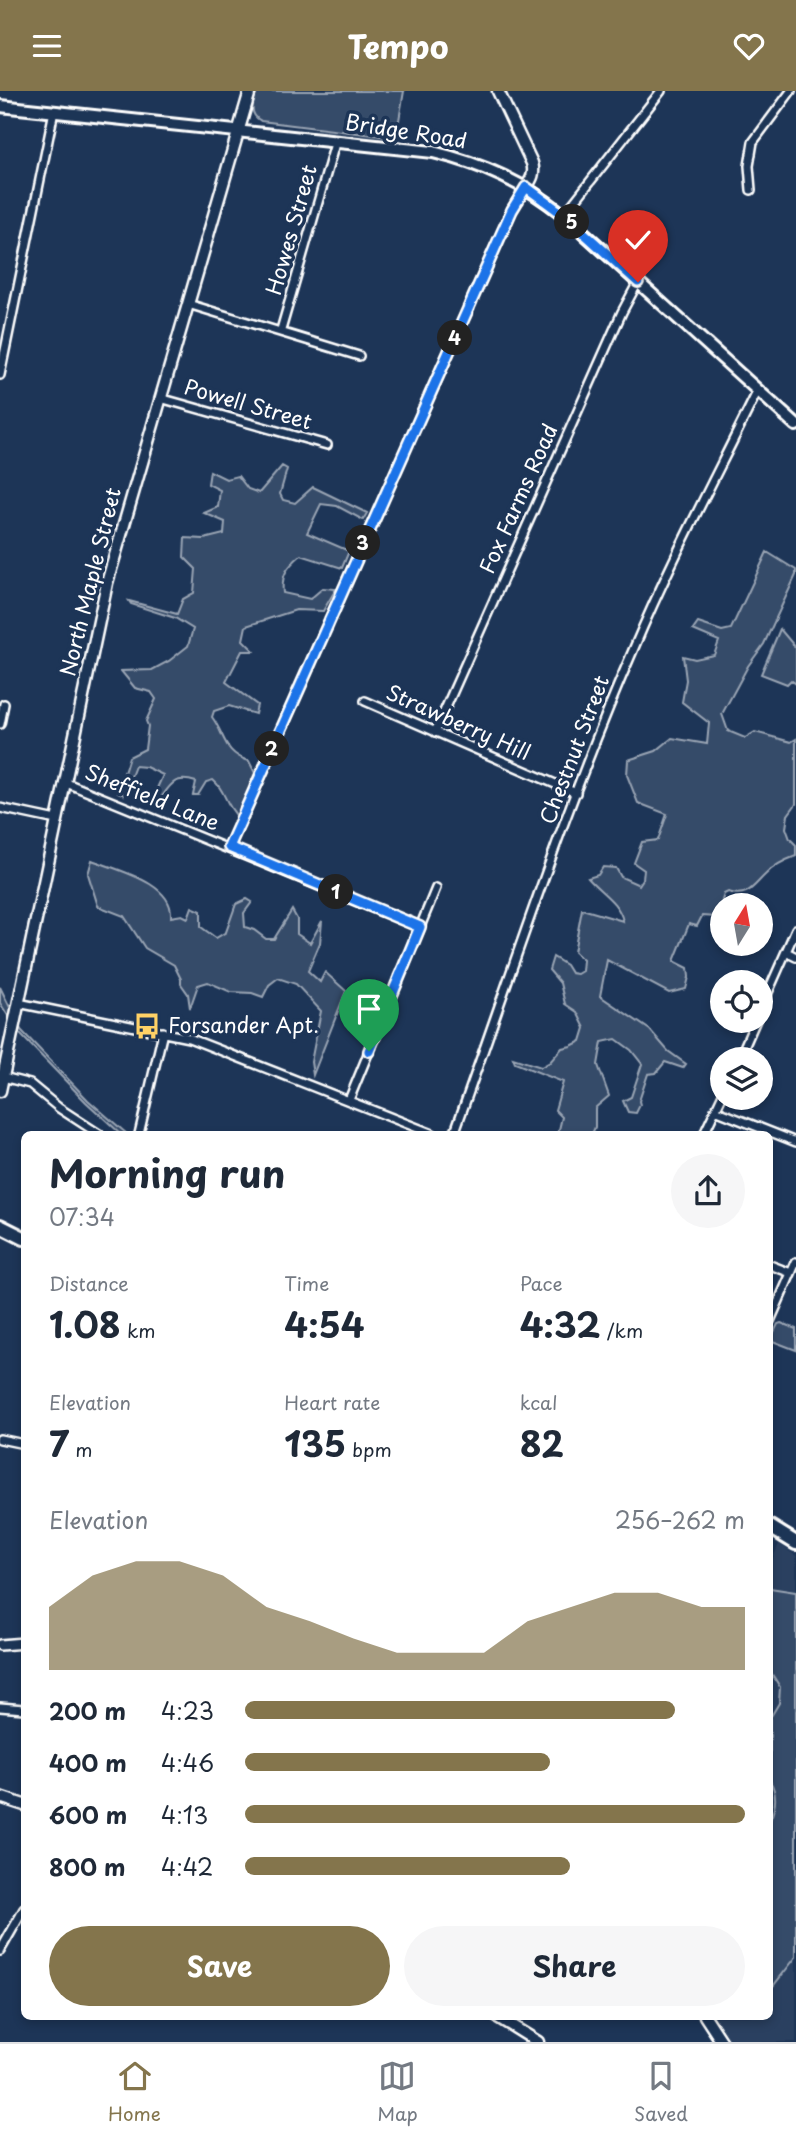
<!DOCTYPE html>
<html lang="en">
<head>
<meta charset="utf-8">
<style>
  body { margin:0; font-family:"Playpen Sans",sans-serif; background:#f6f6f7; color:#1f2937; height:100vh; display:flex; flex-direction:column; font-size:26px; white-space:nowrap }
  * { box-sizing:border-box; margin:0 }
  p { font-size:23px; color:#747a83 }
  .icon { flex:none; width:38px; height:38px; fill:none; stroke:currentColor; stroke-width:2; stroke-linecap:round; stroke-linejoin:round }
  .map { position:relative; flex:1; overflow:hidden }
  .side { position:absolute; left:21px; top:1040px; width:752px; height:889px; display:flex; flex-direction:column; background:#fff; border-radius:10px; box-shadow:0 4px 10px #0003 }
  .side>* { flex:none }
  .needle { width:46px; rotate:11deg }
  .fabs { position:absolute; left:710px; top:802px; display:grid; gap:14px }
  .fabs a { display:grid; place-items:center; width:63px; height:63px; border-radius:50%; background:#fff; box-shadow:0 4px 10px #0003; font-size:35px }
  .pin { position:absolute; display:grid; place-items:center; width:60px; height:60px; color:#fff; margin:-72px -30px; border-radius:50% 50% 50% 0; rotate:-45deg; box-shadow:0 0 7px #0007 }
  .pin .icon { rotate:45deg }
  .km { position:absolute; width:35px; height:35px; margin:-18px; border-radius:50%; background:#222; color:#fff; font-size:19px; line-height:35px; text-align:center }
  .round { display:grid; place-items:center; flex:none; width:74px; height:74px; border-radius:37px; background:#f6f6f7 }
  .headline { display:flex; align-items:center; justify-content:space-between; height:119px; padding:0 28px }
  h1 { font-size:38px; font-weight:700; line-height:52px }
  .figures { display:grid; grid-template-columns:repeat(3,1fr); gap:10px; height:119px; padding:7px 28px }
  .figures div { display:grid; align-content:center }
  .figures b { font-size:35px; font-weight:700 }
  .figures small { font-size:19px; font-weight:400 }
  .figures p { font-size:19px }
  .chart { height:196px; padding:14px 28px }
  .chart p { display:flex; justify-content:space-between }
  .chart svg { width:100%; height:126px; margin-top:7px; fill:#84754c; opacity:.7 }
  .cta { display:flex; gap:14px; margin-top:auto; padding:14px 28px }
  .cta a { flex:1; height:80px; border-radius:42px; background:#84754c; color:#fff; font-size:28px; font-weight:700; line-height:80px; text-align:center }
  .cta a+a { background:#f6f6f7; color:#1f2937 }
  ul { padding:0 28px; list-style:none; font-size:23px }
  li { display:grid; grid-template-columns:112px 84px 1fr; align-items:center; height:52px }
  li i { height:18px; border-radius:9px; background:#84754c }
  header { display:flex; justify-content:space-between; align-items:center; height:91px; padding:0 28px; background:#84754c; color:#fff; font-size:32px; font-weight:700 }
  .dock { display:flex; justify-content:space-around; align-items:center; height:98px; border-top:2px solid #e0e1e3; background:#fff; font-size:19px; color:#747a83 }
  .dock a { display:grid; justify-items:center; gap:4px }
  .dock .on { color:#84754c }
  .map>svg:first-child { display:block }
</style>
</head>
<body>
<header><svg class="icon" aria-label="menu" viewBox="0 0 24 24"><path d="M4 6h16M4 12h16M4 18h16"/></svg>Tempo<svg class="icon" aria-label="heart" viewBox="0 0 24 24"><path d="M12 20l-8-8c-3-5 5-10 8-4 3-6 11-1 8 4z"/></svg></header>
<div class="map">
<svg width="796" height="1951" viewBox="0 0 796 1951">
  <rect width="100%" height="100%" fill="#1d3557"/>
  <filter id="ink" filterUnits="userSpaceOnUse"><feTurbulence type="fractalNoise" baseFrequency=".0143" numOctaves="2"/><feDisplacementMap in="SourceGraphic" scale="14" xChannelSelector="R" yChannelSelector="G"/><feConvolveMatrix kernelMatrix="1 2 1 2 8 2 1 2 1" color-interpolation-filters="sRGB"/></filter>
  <g filter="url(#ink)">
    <path fill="#2a4161" d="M779 1453 796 1465V1951H730L713 1925H770V1474Z"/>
    <path fill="#364b69" stroke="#9aa5b4" stroke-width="2" d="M257 0H404L396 47 261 30C248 23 253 12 257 0Z
      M282 375 287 378 280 403 283 409 295 412 313 396 367 422 363 429 337 415 321 413 307 442 349 460 342 477 301 464C287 476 281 484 283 502L310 508 323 497 336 498 323 520 296 519 246 535 243 549 254 560H242L226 591 257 614 255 623 229 615 214 620 212 626C226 645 223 662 249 670L255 682 238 726C224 712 226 700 213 689L206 691 198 704H193L196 691C173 684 171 694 158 711L153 706 163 684 146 676 135 675 124 704 118 701 129 666 145 658 148 635 146 630 156 608 151 601 135 597 121 580 152 579 169 570 188 555 193 538 175 527 131 513 129 510 177 523 183 508 194 502 196 478 184 466 185 447 204 448 224 443 225 431 204 422 218 416 220 399 208 393 210 380 226 388 238 385 248 398 259 402Z
      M767 461 796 479V484L764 553 748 575 722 623 728 640 745 647 755 641 791 651 796 648V713L788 724 786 737 790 748 796 754V765C785 769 774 774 766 783 754 794 748 808 728 801L724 803 717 826 702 825 697 835 689 833 674 870 688 877 689 886 686 898 669 902 607 869 600 905 650 939 668 960 686 973 683 977 665 971 656 982 648 983 639 1010 640 1014 636 1022 628 1021 623 1010 631 1006 642 973 631 959 616 948 602 951 598 974 609 1005 595 1017V1036L592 1043H558L562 1026 555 1019 563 991 515 972 513 967 541 976 550 971 562 957 571 955 581 950 585 937 577 921 565 913 560 892 549 879 553 866 566 874 571 882 577 883 582 880 583 869 574 861 582 818 623 830C619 811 600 801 588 787L598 784 603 776 616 777 621 786 639 794 643 788 644 779 634 772 642 751 658 749 667 723 638 712 627 684 628 669 656 660 672 647 707 653 709 632 682 611 686 589 683 565 695 568 714 564 719 550 693 539 698 532 722 540 731 538Z
      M780 538 796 557V593L791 589 787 593 761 583Z
      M92 769C117 779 174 792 171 826L182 824 188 827 192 816 201 820V836L216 847 226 841 236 813 247 808 252 811 244 822 245 836 254 839 266 848H274L292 819 297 828V843L310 852 322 830 320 852 308 880 320 891 325 881 346 900 313 984 311 971 321 920 296 893 278 887 269 894 263 906 252 902 231 901 208 891 198 894 190 917 188 903 181 893V888L174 874 145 857 124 825 98 815 88 783Z
      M0 896 21 939 88 1009 127 1043H121L86 1011 19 942 0 912Z
      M781 1232 796 1238V1259L770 1249V1245H772L778 1233Z
      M770 1497 796 1501V1866L770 1899V1729C776 1716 778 1703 770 1690V1627L779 1612 780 1596 770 1580Z"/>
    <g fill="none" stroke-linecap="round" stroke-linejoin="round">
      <g stroke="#fff" stroke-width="12">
        <path id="minor" d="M751 99 749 75 753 51 791 0
          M564 124 661 0
          M188 213 359 265
          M281 239 336 49
          M0 284 54 20
          M160 307 327 354
          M365 610 576 702
          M0 633 4 613
          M435 641 622 221 638 191
          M64 691 420 836
          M0 717 56 729
          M229 756 512 119 526 96
          M786 861 796 866
          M18 912 189 947 433 1043
          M761 917 796 838
          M739 968 756 929
          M3 986 30 993 59 1017 99 1043
          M349 1009 436 797
          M715 1019 796 1051
          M139 1043 163 941
          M454 1043C512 881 565 715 634 557 671 469 716 385 758 299
          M704 1043 723 1003
          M770 1174 791 1182
          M770 1230 796 1171
          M0 1348 24 1353
          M0 1616 24 1618
          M0 1860 24 1818"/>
      </g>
      <g stroke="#fff" stroke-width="14">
        <path id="tertiary" d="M0 1554 24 1552"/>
      </g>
      <g stroke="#fff" stroke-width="15">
        <path id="secondary" d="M498 0 532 72C535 82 532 88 526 96
          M0 1000 107 492 250 0
          M0 1706 24 1714
          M496 1925 538 1951
          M705 1925 722 1951"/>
      </g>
      <g stroke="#fff" stroke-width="16">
        <path id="primary" d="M0 15 433 61C483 73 524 92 564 124L796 334"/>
      </g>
      <g stroke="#fff" stroke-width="18">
        <path id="trunk" d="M0 1135 24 1147
          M770 1436 796 1452"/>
      </g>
      <use href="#minor" stroke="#1d3557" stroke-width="7"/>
      <use href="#tertiary" stroke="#1d3557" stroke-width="9"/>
      <use href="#secondary" stroke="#1d3557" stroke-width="10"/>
      <use href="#primary" stroke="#1d3557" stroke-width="10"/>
      <use href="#trunk" stroke="#1d3557" stroke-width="12"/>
    </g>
  </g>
  <g fill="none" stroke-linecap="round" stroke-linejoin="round" filter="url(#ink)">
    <g stroke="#fff" stroke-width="14">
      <path id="route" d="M369 960 420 836 229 756 512 119 526 96 564 124 638 191"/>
    </g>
    <use href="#route" stroke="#1a73e8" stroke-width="9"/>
  </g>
  <defs>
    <g id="bus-bare" transform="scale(2.1)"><path d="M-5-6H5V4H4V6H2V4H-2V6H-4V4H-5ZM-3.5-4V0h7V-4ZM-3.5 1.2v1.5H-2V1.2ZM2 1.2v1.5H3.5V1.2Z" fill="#ffd166" stroke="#1d3557" stroke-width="2.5" paint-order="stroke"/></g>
  </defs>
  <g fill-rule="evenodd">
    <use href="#bus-bare" x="147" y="935"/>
  </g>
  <g text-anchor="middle" stroke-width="7" stroke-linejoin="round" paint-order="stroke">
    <g font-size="21" fill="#fff" stroke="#1d3557">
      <text transform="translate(406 41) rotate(9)" y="7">Bridge Road</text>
      <text transform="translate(292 139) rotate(-74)" y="7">Howes Street</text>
      <text transform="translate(248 314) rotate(16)" y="7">Powell Street</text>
      <text transform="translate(519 408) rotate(-66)" y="7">Fox Farms Road</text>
      <text transform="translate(91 491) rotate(-76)" y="7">North Maple Street</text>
      <text transform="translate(458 632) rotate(24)" y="7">Strawberry Hill</text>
      <text transform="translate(575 659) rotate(-69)" y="7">Chestnut Street</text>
      <text transform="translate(152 707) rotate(22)" y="7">Sheffield Lane</text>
    </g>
    <g font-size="21" fill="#fff" stroke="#1d3557" text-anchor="start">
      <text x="168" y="942">Forsander Apt.</text>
    </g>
  </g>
</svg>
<div class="fabs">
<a><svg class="needle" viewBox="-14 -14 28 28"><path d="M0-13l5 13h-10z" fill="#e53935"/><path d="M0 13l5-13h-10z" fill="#747a83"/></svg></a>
<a><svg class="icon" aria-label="locate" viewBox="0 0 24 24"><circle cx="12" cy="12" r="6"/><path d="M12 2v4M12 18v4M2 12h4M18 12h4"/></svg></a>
<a><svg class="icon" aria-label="layers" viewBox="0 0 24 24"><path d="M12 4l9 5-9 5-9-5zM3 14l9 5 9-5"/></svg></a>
</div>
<div class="pin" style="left:369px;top:960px;background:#1e9e55"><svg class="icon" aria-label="arrive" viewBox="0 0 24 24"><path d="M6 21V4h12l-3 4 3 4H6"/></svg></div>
<div class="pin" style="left:638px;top:191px;background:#d93025"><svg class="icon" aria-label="check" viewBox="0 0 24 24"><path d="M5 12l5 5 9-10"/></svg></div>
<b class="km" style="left:336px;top:801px">1</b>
<b class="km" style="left:272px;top:658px">2</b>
<b class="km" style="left:363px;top:452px">3</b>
<b class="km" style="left:455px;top:247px">4</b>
<b class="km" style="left:572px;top:131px">5</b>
<section class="side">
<div class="headline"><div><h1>Morning run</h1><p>07:34</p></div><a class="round"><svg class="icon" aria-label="share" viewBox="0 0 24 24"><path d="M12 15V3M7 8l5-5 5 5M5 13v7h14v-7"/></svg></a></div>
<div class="figures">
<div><p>Distance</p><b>1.08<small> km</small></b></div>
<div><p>Time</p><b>4:54</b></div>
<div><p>Pace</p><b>4:32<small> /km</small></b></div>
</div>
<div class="figures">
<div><p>Elevation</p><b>7<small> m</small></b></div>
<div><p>Heart rate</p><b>135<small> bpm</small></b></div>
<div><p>kcal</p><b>82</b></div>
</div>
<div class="chart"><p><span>Elevation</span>256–262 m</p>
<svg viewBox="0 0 160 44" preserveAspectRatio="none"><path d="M0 44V22L10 11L20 6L30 6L40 11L50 22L60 27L70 33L80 38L90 38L100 38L110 27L120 22L130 17L140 17L150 22L160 22V44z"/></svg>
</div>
<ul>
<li><b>200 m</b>4:23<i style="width:86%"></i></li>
<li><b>400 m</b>4:46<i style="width:61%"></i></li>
<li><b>600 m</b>4:13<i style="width:100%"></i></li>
<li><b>800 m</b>4:42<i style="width:65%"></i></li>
</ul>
<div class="cta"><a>Save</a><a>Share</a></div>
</section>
</div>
<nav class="dock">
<a class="on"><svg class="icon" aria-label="home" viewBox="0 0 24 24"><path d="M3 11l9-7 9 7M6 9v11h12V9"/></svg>Home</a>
<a><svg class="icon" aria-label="map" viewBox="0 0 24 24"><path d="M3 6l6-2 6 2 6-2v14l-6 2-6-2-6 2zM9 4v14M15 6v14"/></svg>Map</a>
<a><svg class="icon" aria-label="saved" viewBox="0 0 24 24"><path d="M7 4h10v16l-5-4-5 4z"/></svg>Saved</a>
</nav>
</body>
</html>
